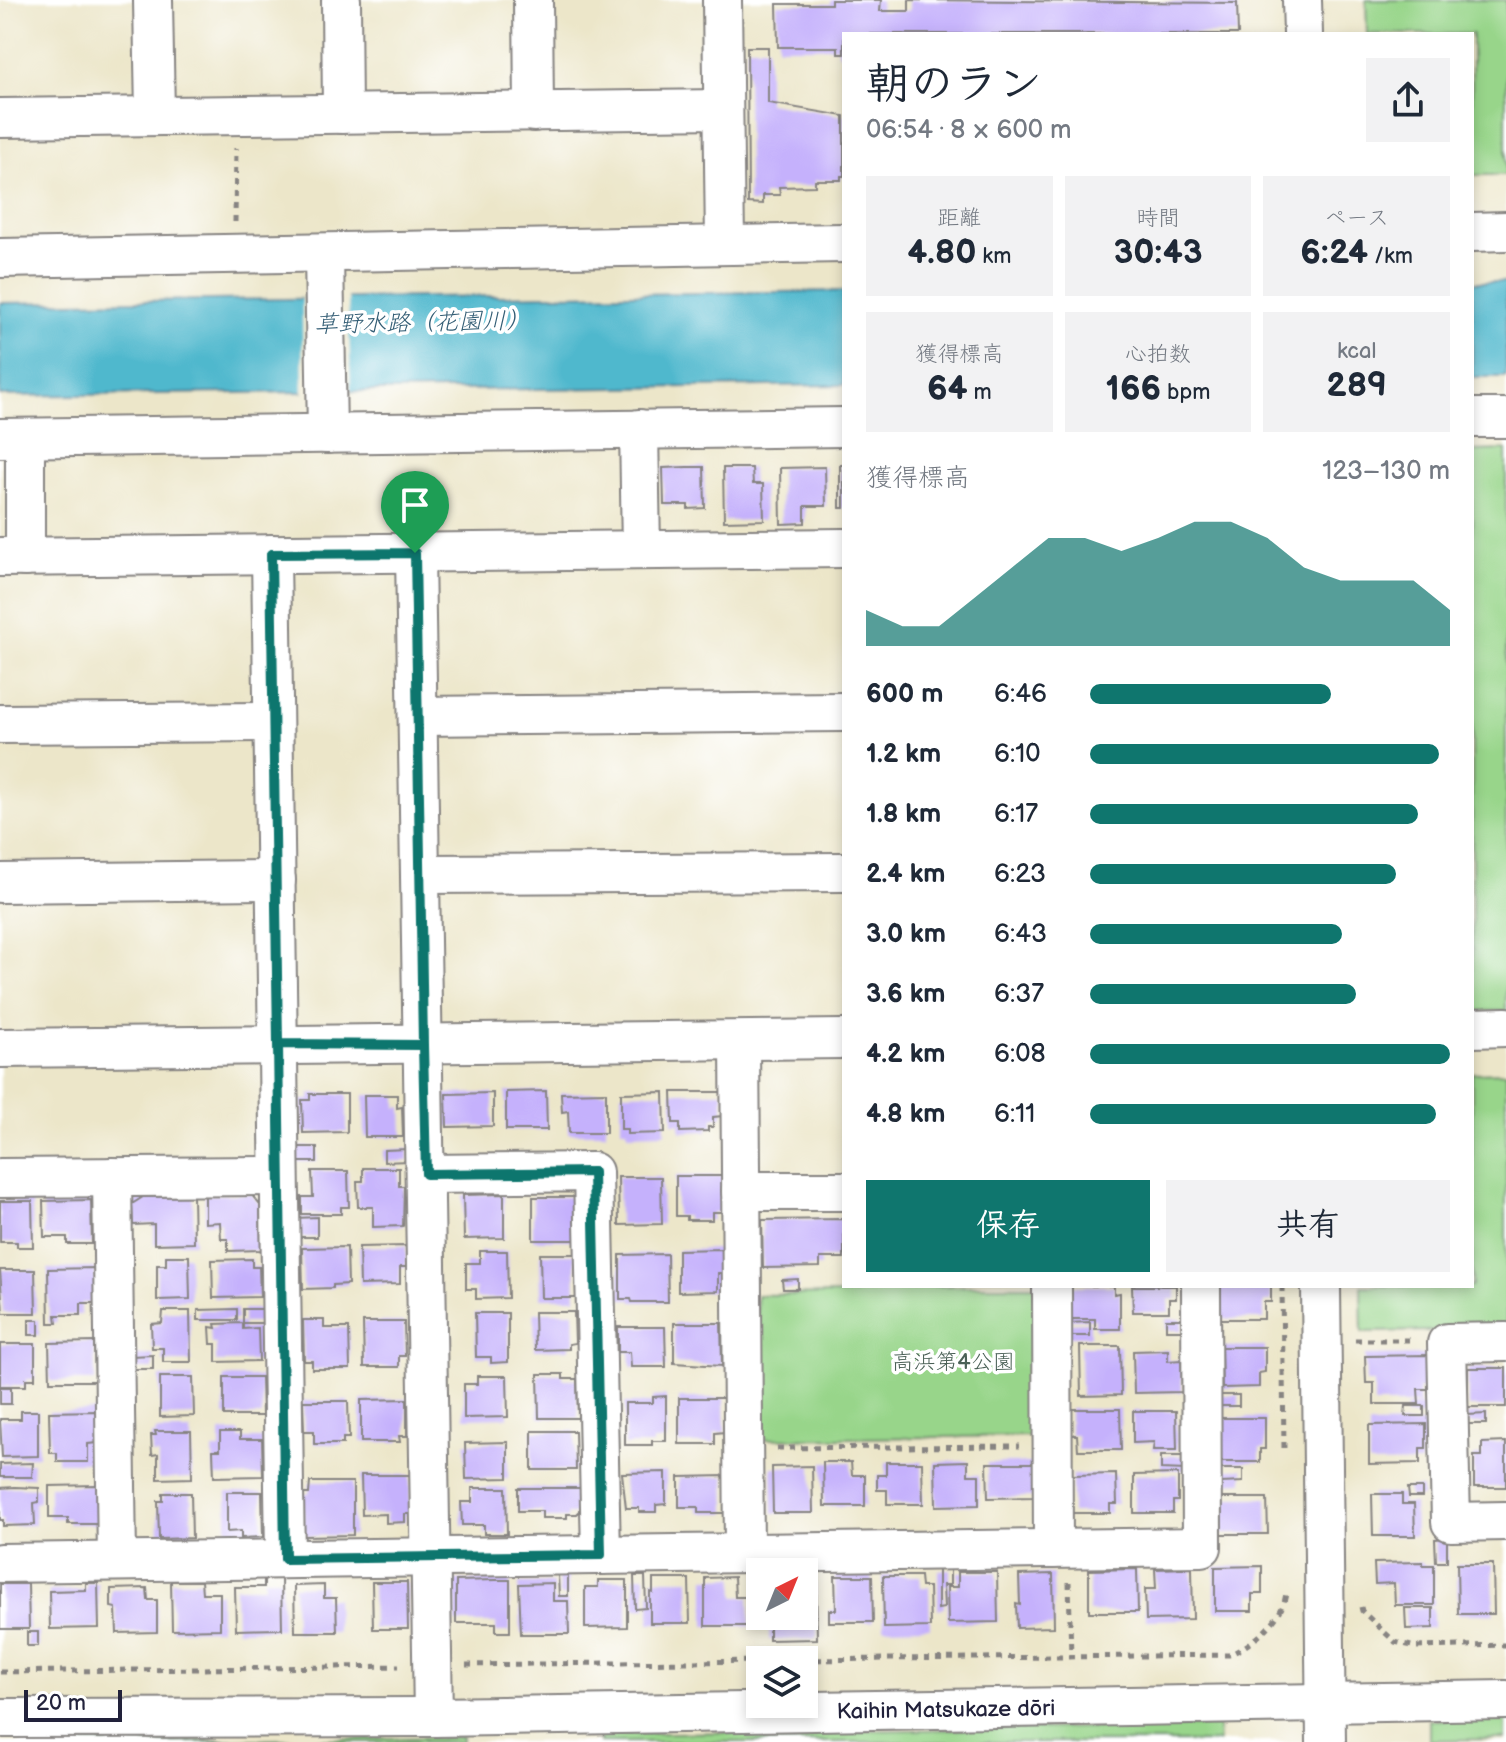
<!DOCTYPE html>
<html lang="ja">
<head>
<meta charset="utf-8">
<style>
  body { margin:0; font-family:"Balsamiq Sans","Klee One",sans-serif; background:#f2f2f3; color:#1f2937; height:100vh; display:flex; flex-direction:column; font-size:30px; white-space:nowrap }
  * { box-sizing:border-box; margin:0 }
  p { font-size:26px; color:#747a83 }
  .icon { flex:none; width:44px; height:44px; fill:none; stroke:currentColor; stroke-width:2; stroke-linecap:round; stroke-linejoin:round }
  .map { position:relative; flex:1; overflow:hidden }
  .drawer { position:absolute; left:842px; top:32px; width:632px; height:1256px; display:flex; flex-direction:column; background:#fff; border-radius:0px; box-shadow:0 4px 12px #0003 }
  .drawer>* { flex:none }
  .needle { width:52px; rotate:43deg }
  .tools { position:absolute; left:746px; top:1558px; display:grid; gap:16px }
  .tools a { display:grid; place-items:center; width:72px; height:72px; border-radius:0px; background:#fff; box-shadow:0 4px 12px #0003; font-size:40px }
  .scale { position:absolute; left:24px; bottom:20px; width:98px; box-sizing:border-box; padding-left:8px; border:4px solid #22223b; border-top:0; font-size:22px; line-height:28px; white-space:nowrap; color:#22223b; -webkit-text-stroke:6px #fff; paint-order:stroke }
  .pin { position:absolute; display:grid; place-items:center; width:68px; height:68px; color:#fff; margin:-82px -34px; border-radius:50% 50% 50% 0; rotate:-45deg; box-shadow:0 0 8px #0007 }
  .pin .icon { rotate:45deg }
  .round { display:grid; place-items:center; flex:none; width:84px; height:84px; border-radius:0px; background:#f2f2f3 }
  .overview { display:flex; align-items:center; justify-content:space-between; height:136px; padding:0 24px }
  h1 { font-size:44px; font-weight:700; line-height:60px }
  .metrics { display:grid; grid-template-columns:repeat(3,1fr); gap:12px; height:136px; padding:8px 24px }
  .metrics div { display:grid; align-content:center; border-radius:0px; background:#f2f2f3; text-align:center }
  .metrics b { font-size:34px; font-weight:700 }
  .metrics small { font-size:22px; font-weight:400 }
  .metrics p { font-size:22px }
  .chart { height:224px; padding:16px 24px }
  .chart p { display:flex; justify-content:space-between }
  .chart svg { width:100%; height:144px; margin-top:8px; fill:#0f766e; opacity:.7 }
  .primary-button { display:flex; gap:16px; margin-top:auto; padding:16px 24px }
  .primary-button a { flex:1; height:92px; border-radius:0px; background:#0f766e; color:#fff; font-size:32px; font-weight:700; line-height:92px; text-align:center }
  .primary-button a+a { background:#f2f2f3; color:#1f2937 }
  ul { padding:0 24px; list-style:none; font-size:26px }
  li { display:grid; grid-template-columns:128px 96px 1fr; align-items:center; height:60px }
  li i { height:20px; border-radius:10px; background:#0f766e }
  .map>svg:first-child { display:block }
</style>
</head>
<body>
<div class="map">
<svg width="1506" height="1742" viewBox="0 0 1506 1742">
  <rect width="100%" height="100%" fill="#fff"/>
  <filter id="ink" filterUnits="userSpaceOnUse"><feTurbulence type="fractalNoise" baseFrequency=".0125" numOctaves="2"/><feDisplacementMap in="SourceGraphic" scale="16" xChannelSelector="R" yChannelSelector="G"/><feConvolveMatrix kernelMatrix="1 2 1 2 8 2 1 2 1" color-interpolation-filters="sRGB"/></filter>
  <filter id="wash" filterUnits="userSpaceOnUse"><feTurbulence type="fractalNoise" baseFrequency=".006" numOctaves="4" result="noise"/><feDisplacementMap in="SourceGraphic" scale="32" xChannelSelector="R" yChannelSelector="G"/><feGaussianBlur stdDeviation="1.8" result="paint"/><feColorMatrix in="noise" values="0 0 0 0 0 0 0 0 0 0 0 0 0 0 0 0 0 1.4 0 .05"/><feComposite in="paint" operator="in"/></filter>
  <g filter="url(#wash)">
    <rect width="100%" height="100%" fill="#ece6c9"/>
    <path fill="#98d58a" stroke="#5d7c62" stroke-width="2" d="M1366 0H1506V175H1472V34H1367Z
      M1506 450V1011H1472V451Z
      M1506 1072V1330L1362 1332 1361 1286H1472V1073Z
      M854 1286H1035L1037 1436 759 1439 757 1295 854 1294Z
      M1506 1719V1739L1429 1740V1720Z
      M1218 1726 1219 1742H600L599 1734Z
      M462 1737V1742H69Z"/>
    <path fill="#4fb8cd" stroke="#386d84" stroke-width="2" d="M1506 282V377H1472V282Z
      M844 291V385L0 396V303Z"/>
    <path fill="#ece6c9" d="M348 294 351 396H303L302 295Z"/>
    <g id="blocks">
      <path fill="#c5b1fc" d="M831 0H881L880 11H909V0L1237 3 1238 34H844V54H838V47H778L777 4H831Z
        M747 47H768V103L844 116V176H841V180H815V186L779 187 780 195H763V204L748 203Z
        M840 465H844V508H840Z
        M687 467H704L705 508 688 509V505H664L663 468Z
        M825 467 826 506H805V523L781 524 780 468Z
        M723 468H752L753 484H763L764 520 724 521Z
        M546 1091 547 1130H506V1092Z
        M606 1092V1133H569L568 1111 562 1112 561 1093Z
        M664 1092 665 1133 627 1134V1129H621V1093Z
        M672 1092H723V1116L713 1117V1127H708V1131L680 1132V1123H673Z
        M493 1093V1126L447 1127 446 1094Z
        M310 1094H347V1132L303 1133 302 1100H310Z
        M364 1095H397V1108L402 1107 403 1137H365Z
        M294 1147H317V1162H294Z
        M408 1149V1161L384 1162V1150Z
        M363 1168H399V1186H404L403 1226 373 1227V1207H358L357 1181H363Z
        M312 1171H348L349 1207H341V1214H302V1197H313Z
        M676 1176H723V1212H712V1220H687V1216H676Z
        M618 1177H661L662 1224 619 1225Z
        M251 1194 260 1205 261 1250 228 1251V1239H221L220 1222 205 1223V1195Z
        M504 1194V1238L464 1239 463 1195Z
        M193 1196 194 1243 154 1244V1224L133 1225 132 1204 143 1197Z
        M533 1197H575L576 1240H533Z
        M91 1200 92 1244H67V1237H44L43 1201Z
        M0 1201H32L33 1247H17V1242H0Z
        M317 1217V1237H295V1218Z
        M844 1219V1258H820V1267L763 1268 762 1220Z
        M406 1246V1267H400V1284L360 1285 359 1247Z
        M347 1247 348 1284 333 1285V1288L303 1289 302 1248Z
        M723 1249V1273H718V1291L678 1292V1250Z
        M480 1251H507L508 1298 476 1299V1289H466V1263H480Z
        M540 1254H575L576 1298H541Z
        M667 1254 668 1302H632L631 1299H620V1255Z
        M166 1256H189L190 1299 157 1300V1265H166Z
        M252 1259V1267H259L260 1297 213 1298 212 1260Z
        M95 1268 96 1303H81V1315H56L57 1323H49L48 1269Z
        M0 1270H35L36 1313H3Z
        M798 1279V1289H783L782 1280Z
        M1069 1286H1114V1294L1120 1293V1329H1095V1319H1069Z
        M1132 1286H1176V1299H1169V1312H1133Z
        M1219 1286H1271V1302H1264V1319H1219Z
        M237 1309V1320H198V1310Z
        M243 1309H263V1323H243Z
        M163 1311H190L191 1362H163V1348H152L151 1324 162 1323Z
        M534 1312H574L575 1343 569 1344V1349L535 1350Z
        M475 1313H508V1362L491 1363V1357H476Z
        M1166 1319H1182V1330H1166Z
        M29 1320H39V1335H29Z
        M303 1320H324V1328H349L350 1369H312V1361H304Z
        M363 1322H404L405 1356H399V1367H364Z
        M1090 1322V1336H1066V1323Z
        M243 1323V1329L258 1328 259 1361 216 1362V1344H211L210 1327 216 1328 215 1324Z
        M674 1323H721L722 1366 674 1363Z
        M618 1327H665L666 1367H631L630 1352H618Z
        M94 1342 95 1381H50L49 1343Z
        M0 1344H35V1379H26V1386H0Z
        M1080 1346H1120L1121 1395 1081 1396Z
        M1221 1347H1265V1372L1259 1373V1387L1222 1388Z
        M1168 1350V1361L1181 1360 1182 1392 1134 1393 1133 1351Z
        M153 1355V1369H130V1356Z
        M1429 1355V1389H1418L1419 1404H1374V1383H1366L1365 1356Z
        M1468 1368H1506V1407H1468Z
        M538 1374H563V1379H577L578 1418H539Z
        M477 1376H507L508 1417 464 1418V1384H477Z
        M160 1377H193L194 1416 160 1417Z
        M224 1377H261L262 1416H224Z
        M0 1388H11V1404H0Z
        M1220 1395H1239V1406H1220Z
        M666 1396V1441H652V1445H625V1403H653V1397Z
        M679 1398H724L725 1432 715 1433V1444H679Z
        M407 1399V1436H399L400 1442H361V1400Z
        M303 1401H348L349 1438H343V1444H314V1431H304Z
        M1406 1406H1424V1416H1405Z
        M1070 1409H1120L1121 1450H1078L1077 1435H1070Z
        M21 1411H38V1456L2 1457 0 1419H21Z
        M97 1411V1443L88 1444V1462H57V1453H50L49 1412Z
        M1133 1411H1176L1177 1450H1153L1154 1442 1133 1443Z
        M1486 1414V1424H1468L1467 1415Z
        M1220 1418H1265V1449H1260V1462H1221Z
        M1426 1424V1448H1420V1463L1369 1464V1425Z
        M155 1431H191L192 1478 158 1479V1454L152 1455 151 1435H156Z
        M532 1431H575L576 1470H532Z
        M220 1432H240V1439H262L263 1476 214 1477 213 1450H220Z
        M508 1442V1478L466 1479 465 1443Z
        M1506 1442V1487H1474V1456H1482V1443Z
        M1161 1456H1186V1470L1161 1469Z
        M968 1461V1475H979V1505L936 1506 935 1462Z
        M823 1462H851L852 1475H865V1506H824Z
        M886 1462H922L923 1504H887V1490H877V1475H886Z
        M33 1463 32 1477H0V1464Z
        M987 1463H1033L1034 1497 988 1498Z
        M812 1466 813 1513H773L772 1467Z
        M1221 1469H1243V1482L1221 1483Z
        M666 1472V1504L656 1505V1512H639V1508H626L622 1473Z
        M1116 1474 1117 1504H1110V1513H1072V1475Z
        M1178 1474V1501H1173V1513H1134V1475Z
        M361 1475H410V1514H405V1522L386 1523V1514L362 1515Z
        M725 1476 726 1513H698V1507H679V1477Z
        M310 1482H353V1535L304 1536 303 1494H309Z
        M97 1485 98 1524H68V1518H49V1486Z
        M15 1487 39 1488V1502L34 1503 35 1525 3 1526V1520H0V1488Z
        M472 1488H506L507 1534H484V1525H462L461 1502H472Z
        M518 1488H581V1510L577 1514H567V1518H542V1511H518Z
        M1408 1488H1422V1497H1409Z
        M227 1492H262L263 1537 241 1538V1531L227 1532Z
        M163 1493H191L192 1538 159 1539 158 1501H163Z
        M1372 1494H1402V1504H1414L1415 1536H1373Z
        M1221 1498H1267L1268 1534H1222Z
        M1447 1538V1562H1436L1435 1539Z
        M1423 1562V1565H1434V1605H1395L1394 1583 1375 1584 1374 1563Z
        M1457 1564H1493L1494 1614H1458Z
        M1262 1566V1594H1252V1611H1215V1567Z
        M1192 1568 1193 1619 1146 1620 1145 1589H1156L1155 1569Z
        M950 1569V1585H943L944 1608 938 1609V1570Z
        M1137 1569 1138 1612H1089V1570Z
        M958 1572H997L998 1622 948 1623 947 1587H958Z
        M1053 1574 1054 1627 1017 1628 1016 1604 1020 1605 1019 1575Z
        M558 1575H568V1596H559Z
        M634 1576H645L646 1608 635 1609Z
        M835 1576H872L873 1622H829V1610H836Z
        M883 1576H920L921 1587H929L930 1627 884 1628Z
        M734 1577 735 1597H749L750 1626H705V1578Z
        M264 1578H281L282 1629 236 1630 235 1587H264Z
        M653 1579H689L690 1623H650V1592L653 1593Z
        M495 1580H510V1632H496V1623H456V1581Z
        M598 1580H627V1627L585 1628V1587H598Z
        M171 1581H201L202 1593H220V1629L172 1630Z
        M372 1582H407L408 1629H373Z
        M86 1583H98L99 1628 50 1629 49 1591 86 1590Z
        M553 1583V1601H568L569 1634H521L519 1584Z
        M804 1583H816L817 1639 769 1640V1616H804Z
        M0 1584H28L29 1629H0Z
        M324 1585V1598H336L337 1632H295L294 1586Z
        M147 1588 148 1600H157V1632L117 1633 116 1608 111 1607V1589Z
        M1405 1608H1433V1628L1406 1629Z
        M27 1632H38V1646H27Z"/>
    </g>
  </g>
  <g filter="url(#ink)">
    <use href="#blocks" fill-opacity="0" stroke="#878482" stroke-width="2"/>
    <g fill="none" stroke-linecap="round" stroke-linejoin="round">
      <g stroke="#878482" stroke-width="42">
        <g id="minor">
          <path d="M153 0 155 116"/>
          <path d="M341 0 342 114"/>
          <path d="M533 0 534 112"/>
          <path d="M722 0 725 245"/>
          <path d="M1302 0 1303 34"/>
          <path d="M0 118 722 109"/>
          <path d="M1472 232 1506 231"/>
          <path d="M324 254 327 434"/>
          <path d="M0 258 844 243"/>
          <path d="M1472 418H1506"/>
          <path d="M639 429 641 550"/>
          <path d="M0 438 844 427"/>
          <path d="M25 438V557"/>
          <path d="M415 553 433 1717"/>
          <path d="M271 554 285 1559"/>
          <path d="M0 557 844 548"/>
          <path d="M418 716 844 712"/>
          <path d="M0 724 273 722"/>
          <path d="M420 874 844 872"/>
          <path d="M0 883 276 880"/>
          <path d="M1472 1028 1506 1027"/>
          <path d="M740 1042 744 1553"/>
          <path d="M0 1048 844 1039"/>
          <path d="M426 1174 593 1172 601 1555"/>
          <path d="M112 1177 117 1561"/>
          <path d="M0 1178 279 1176"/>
          <path d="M741 1191H844"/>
          <path d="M1052 1286 1053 1549"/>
          <path d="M1321 1286 1326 1742"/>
          <path d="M1506 1342 1447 1343 1451 1522 1506 1521"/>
          <path d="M0 1563 1202 1547 1201 1286"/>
          <path id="s1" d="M0 1718 433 1717 1506 1700"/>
        </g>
      </g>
      <path stroke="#878482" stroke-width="5" stroke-dasharray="6 6" stroke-linecap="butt" d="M235 222 236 148
        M1282 1286 1284 1449
        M1355 1340H1413
        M777 1448 1019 1446
        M1069 1582 1071 1657
        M1361 1607 1362 1611 1395 1642 1416 1647 1506 1645
        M804 1660 1229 1655C1253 1644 1285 1619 1286 1591
        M466 1665 760 1661
        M0 1672 399 1666"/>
      <use href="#minor" stroke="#fff" stroke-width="38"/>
    </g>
  </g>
  <g fill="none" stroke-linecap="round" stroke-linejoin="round" filter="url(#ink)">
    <g stroke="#fff" stroke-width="16">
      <path id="route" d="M415 553 271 554 278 1044 423 1045 426 1174 593 1172 601 1555 285 1559 278 1044 423 1045 415 553"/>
    </g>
    <use href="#route" stroke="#0f766e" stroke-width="10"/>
  </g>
  <g text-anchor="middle" stroke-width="7" stroke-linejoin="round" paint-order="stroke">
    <g font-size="22" fill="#4b6157" stroke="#fff">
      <text x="953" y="1369">高浜第4公園</text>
    </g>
    <g font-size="22" fill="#22223b" stroke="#fff">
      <text dy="8" stroke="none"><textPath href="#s1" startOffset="946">Kaihin Matsukaze dōri</textPath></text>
    </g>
    <g font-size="24" font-style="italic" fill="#345e75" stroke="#fff">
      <text transform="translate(422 322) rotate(-1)" y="8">草野水路（花園川）</text>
    </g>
  </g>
</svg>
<div class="tools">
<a><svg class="needle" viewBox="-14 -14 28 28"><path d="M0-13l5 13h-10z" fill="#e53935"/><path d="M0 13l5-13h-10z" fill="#747a83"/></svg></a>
<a><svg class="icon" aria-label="layers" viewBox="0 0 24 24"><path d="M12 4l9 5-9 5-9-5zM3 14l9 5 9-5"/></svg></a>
</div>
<div class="scale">20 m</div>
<div class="pin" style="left:415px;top:553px;background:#1e9e55"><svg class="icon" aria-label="arrive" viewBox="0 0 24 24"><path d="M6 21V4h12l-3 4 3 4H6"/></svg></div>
<section class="drawer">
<div class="overview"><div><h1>朝のラン</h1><p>06:54 · 8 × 600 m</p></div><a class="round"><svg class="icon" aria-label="share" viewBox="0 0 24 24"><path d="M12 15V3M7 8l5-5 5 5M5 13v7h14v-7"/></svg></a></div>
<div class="metrics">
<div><p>距離</p><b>4.80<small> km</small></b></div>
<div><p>時間</p><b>30:43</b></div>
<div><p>ペース</p><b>6:24<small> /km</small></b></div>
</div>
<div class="metrics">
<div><p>獲得標高</p><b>64<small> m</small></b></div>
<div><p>心拍数</p><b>166<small> bpm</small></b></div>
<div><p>kcal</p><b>289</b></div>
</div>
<div class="chart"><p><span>獲得標高</span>123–130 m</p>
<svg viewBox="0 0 160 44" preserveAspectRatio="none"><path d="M0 44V33L10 38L20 38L30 29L40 20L50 11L60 11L70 15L80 11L90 6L100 6L110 11L120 20L130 24L140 24L150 24L160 33V44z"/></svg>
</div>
<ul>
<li><b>600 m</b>6:46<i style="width:67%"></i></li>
<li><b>1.2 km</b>6:10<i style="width:97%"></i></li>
<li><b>1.8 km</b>6:17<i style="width:91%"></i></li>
<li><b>2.4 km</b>6:23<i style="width:85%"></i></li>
<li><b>3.0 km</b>6:43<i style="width:70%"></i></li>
<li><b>3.6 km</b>6:37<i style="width:74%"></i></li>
<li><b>4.2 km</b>6:08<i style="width:100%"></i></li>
<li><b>4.8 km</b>6:11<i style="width:96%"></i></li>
</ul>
<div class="primary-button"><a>保存</a><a>共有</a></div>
</section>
</div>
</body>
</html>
